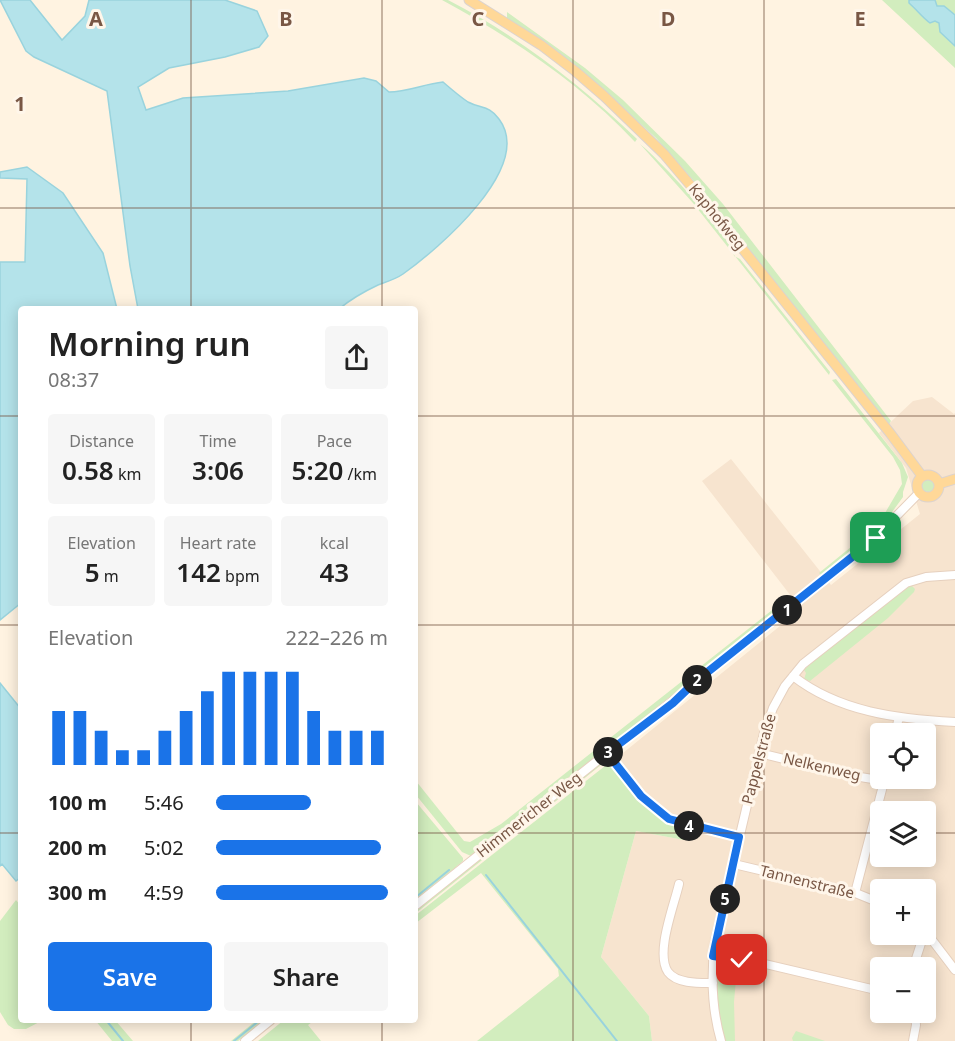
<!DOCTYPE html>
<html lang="en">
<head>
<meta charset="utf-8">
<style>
  body { margin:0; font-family:"Noto Sans",sans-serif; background:#f6f6f6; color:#222; height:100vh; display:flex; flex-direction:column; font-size:22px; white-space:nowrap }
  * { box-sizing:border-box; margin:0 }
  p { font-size:20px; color:#767676 }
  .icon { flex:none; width:33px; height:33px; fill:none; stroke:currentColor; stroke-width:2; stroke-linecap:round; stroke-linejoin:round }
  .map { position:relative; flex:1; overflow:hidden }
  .details { position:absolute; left:18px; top:306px; width:400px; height:717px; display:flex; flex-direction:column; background:#fff; border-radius:6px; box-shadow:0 3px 15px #0003 }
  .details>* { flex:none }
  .fabs { position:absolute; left:870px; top:723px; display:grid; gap:12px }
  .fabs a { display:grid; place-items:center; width:66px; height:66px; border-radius:6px; background:#fff; box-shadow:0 3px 15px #0003; font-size:30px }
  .pin { position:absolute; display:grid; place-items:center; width:51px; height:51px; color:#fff; margin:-26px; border-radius:12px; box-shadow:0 3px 9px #0006 }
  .km { position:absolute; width:30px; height:30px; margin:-15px; border-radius:50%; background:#222; color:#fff; font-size:16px; line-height:30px; text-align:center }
  .round { display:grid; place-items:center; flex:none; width:63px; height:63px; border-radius:6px; background:#f6f6f6 }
  .overview { display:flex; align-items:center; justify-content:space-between; height:102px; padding:0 30px }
  h1 { font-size:33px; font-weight:600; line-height:45px }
  .metrics { display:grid; grid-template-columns:repeat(3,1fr); gap:9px; height:102px; padding:6px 30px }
  .metrics div { display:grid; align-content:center; border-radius:6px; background:#f6f6f6; text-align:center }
  .metrics b { font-size:26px; font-weight:600 }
  .metrics small { font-size:16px; font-weight:400 }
  .metrics p { font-size:16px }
  .chart { height:168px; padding:12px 30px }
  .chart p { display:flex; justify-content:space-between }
  .chart svg { width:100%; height:108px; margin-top:6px; stroke:#1a73e8; stroke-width:6 }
  .primary-button { display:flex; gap:12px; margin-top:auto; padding:12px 30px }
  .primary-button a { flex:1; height:69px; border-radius:6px; background:#1a73e8; color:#fff; font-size:24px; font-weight:600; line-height:69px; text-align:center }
  .primary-button a+a { background:#f6f6f6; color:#222 }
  ul { padding:0 30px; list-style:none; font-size:20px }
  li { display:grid; grid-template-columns:96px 72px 1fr; align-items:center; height:45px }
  li i { height:15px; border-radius:8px; background:#1a73e8 }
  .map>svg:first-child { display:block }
</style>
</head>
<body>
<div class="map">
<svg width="955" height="1041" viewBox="0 0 955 1041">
  <rect width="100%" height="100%" fill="#fff3e1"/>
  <path fill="#f7e4cf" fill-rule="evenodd" d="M932 397 954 414 955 413V1041H652L649 1016 601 957 636 831 684 840 691 823 668 815 656 805 618 757 801 609 702 481 731 459 831 585 920 514 906 468 879 433 913 401ZM880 734H926V778H880ZM880 812H926V856H880ZM880 890H926V934H880ZM880 968H926V1012H880Z"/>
  <path fill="#d2edbe" d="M442 0H448C518 36 580 84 637 139L635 142C580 83 512 38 442 0Z
    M882 0H955V68Z
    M507 12 585 68 623 100 685 161 723 204 881 408 891 421 889 424 700 188 656 138 592 80 566 59 507 18Z
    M640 144C657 157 733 238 734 256L740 259 830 372 829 375 693 203Z
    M836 379 902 463 908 477 903 492V497L882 526 866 542 822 576 819 573 878 525 902 484 900 470 893 457 832 380Z
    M921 485a7 7 0 1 1 14 0a7 7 0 1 1-14 0Z
    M911 585 915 589 914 592 888 618 810 681 804 679 806 673 804 670 814 660 905 587Z
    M790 596 792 599 471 856 462 852 416 795V781L464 841 470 842 501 824Z
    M604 761H606L416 913V910Z
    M610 762C634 791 650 821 690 829L684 840 636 831 601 957 649 1016 652 1041H477L559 976 558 969 481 873 416 923V915Z
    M416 802 463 858V861L416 901Z
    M16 900 21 906V1020H43L26 1029H14L8 1025 0 1012V921Z
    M723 963 734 965 737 968 734 1002 735 1041H724L717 997V968Z
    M95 1020H115L133 1041H112Z
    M257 1020H265L238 1041H231Z
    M284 1020H315L308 1025 321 1041H258Z
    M796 1031 825 1041H793L792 1038Z"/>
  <path fill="#b4e3ea" stroke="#99d3dd" stroke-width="1.5" d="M0 0H30L62 40 85 16 89 0H225L257 11 268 36 259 47 225 57 169 68 138 87 146 110 183 98 288 91 364 78 376 81 389 92C407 92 424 84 443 82 451 89 459 96 468 102 481 109 489 105 499 119 535 167 438 249 403 274 396 279 386 282 378 285 363 292 351 299 339 309H138L130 266 107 91 34 57 26 51Z
    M909 0H935L937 6H944L955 15V46L940 32 939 23 935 21 930 23C922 17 917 10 909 3Z
    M27 167 63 193 103 253 117 309H21V603L0 620V262H25L27 179 0 178V172Z
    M0 683 21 709V877L16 881 2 864 0 866Z"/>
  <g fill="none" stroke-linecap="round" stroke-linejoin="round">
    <path stroke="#99d3dd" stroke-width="2" d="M486 875 617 1041
      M416 897 449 870
      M106 1020 123 1041
      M234 1041 260 1020"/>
    <g stroke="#e6d0be" stroke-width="10">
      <path id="minor" d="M793 676C839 712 898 719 955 722
        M895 734 899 717
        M607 753 641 796 669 819 739 837
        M759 753 854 776 885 781
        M734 864 853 892 880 903
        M679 884C674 906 655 953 668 972 677 984 700 983 713 983
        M855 893 885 778
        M416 905 866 547 919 493
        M926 932 955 970
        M713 956 761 963 880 991
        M913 968 924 934
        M245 1041 271 1020
        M721 1041C712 1010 711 973 715 941L764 733 773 708 785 686 803 664 906 583 926 577 955 575
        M913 1041 916 1025 915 1012"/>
    </g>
    <g stroke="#dcd3cf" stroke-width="11">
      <path id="major" d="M469 0 541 45 575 71 604 96 664 154 713 212 890 433 922 476
        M917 486a11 11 0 1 1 22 0a11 11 0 1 1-22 0Z
        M939 484 955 479"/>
    </g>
    <use href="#minor" stroke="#fff" stroke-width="8"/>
    <use href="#major" stroke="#ffd898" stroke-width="9"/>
  </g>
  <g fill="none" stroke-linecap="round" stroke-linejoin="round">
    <g stroke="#fff" stroke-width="12">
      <path id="route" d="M742 960 713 956 739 837 669 819 641 796 607 753 673 703 695 682 876 538"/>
    </g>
    <use href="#route" stroke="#1a73e8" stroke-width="8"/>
  </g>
  <path fill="none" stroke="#795745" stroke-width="1.5" stroke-opacity="0.55" d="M191 0V309M382 0V309M573 0V1041M764 0V1041M0 208H955M0 416H21M416 416H955M0 625H21M416 625H955M0 833H21M416 833H880M926 833H955M191 1020V1041M382 1020V1041"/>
  <g text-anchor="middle" stroke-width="6" stroke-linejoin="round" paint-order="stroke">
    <g font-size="15" fill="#795745" stroke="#fff6ea">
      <text transform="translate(717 217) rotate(51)" y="5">Kaphofweg</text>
      <text transform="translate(759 759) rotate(-75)" y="5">Pappelstraße</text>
      <text transform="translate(822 767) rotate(13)" y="5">Nelkenweg</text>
      <text transform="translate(529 815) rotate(-38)" y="5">Himmericher Weg</text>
      <text transform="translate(807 882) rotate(14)" y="5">Tannenstraße</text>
    </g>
  </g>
  <g font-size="20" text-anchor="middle" font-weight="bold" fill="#795745" stroke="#fff6ea" stroke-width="6" stroke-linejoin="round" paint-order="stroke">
    <text x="96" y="26">A</text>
    <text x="286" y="26">B</text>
    <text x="478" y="26">C</text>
    <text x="668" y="26">D</text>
    <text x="860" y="26">E</text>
    <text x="20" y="111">1</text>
  </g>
</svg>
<div class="fabs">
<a><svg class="icon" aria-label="locate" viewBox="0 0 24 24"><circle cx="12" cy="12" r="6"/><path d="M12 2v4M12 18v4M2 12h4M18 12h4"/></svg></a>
<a><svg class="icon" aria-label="layers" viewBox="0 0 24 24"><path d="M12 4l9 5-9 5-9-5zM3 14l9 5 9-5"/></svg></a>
<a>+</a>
<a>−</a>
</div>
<div class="pin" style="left:876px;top:538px;background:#1e9e55"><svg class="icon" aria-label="arrive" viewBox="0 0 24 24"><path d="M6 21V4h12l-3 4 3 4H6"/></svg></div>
<div class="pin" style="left:742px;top:960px;background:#d93025"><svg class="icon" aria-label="check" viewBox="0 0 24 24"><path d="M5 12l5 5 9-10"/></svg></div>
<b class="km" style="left:787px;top:610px">1</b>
<b class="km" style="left:697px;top:680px">2</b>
<b class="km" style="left:608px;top:752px">3</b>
<b class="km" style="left:689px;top:826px">4</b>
<b class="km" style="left:725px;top:899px">5</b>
<section class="details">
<div class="overview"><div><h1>Morning run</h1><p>08:37</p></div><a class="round"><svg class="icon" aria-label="share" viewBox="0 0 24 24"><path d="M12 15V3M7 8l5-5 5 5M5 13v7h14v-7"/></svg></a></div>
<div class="metrics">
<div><p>Distance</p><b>0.58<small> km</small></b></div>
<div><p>Time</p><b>3:06</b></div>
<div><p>Pace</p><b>5:20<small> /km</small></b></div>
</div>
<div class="metrics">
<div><p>Elevation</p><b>5<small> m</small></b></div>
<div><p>Heart rate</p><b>142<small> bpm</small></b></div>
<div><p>kcal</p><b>43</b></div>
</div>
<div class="chart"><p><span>Elevation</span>222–226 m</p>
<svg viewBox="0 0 160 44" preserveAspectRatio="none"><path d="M5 44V22M15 44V22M25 44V30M35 44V38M45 44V38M55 44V30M65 44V22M75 44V14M85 44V6M95 44V6M105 44V6M115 44V6M125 44V22M135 44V30M145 44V30M155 44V30"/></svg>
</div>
<ul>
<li><b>100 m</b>5:46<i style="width:55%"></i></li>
<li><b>200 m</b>5:02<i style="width:96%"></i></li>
<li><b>300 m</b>4:59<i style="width:100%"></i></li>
</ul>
<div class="primary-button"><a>Save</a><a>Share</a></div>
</section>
</div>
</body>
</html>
